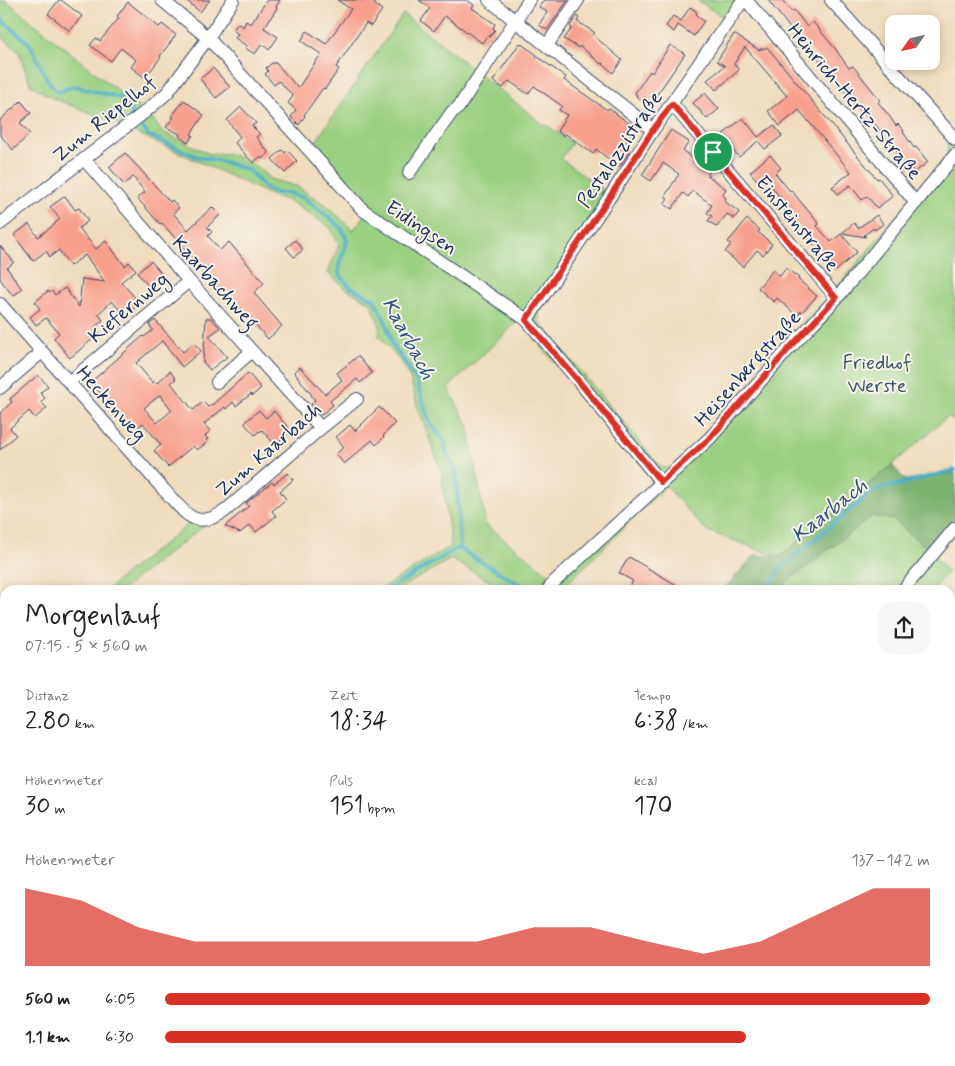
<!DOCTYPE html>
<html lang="de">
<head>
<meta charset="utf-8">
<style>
  body { margin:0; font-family:Mynerve,sans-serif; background:#f6f6f6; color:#222; height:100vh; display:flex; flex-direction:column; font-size:19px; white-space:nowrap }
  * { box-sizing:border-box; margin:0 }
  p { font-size:16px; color:#767676 }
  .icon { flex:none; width:28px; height:28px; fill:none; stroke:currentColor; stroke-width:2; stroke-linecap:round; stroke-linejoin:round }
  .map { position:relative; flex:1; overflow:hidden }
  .panel { position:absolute; left:0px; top:585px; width:955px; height:481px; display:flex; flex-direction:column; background:#fff; border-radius:15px 15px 0 0; box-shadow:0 2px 8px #0003 }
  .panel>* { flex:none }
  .needle { width:32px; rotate:236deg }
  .controls { position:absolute; left:885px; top:15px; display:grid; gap:10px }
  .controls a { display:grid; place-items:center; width:55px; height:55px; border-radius:10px; background:#fff; box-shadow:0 2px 8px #0003; font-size:25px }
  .pin { position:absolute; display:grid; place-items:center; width:42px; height:42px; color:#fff; margin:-21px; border:2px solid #fff; border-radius:50%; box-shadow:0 1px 5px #0007 }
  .round { display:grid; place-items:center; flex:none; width:52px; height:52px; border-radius:15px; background:#f6f6f6 }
  .overview { display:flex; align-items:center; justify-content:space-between; height:85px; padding:0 25px }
  h1 { font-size:28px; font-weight:600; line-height:38px }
  .figures { display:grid; grid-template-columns:repeat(3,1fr); gap:8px; height:85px; padding:5px 25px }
  .figures div { display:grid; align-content:center }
  .figures b { font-size:25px; font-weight:600 }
  .figures small { font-size:14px; font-weight:400 }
  .figures p { font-size:14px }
  .chart { height:140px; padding:10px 25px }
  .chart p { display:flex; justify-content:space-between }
  .chart svg { width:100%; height:90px; margin-top:5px; fill:#d93025; opacity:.7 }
  ul { padding:0 25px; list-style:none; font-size:16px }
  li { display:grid; grid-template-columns:80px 60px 1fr; align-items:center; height:38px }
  li i { height:12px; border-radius:6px; background:#d93025 }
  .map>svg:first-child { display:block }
</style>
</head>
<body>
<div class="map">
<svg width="955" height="1066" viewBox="0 0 955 1066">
  <rect width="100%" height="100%" fill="#f7f3e8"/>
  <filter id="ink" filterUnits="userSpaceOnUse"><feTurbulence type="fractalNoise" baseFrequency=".02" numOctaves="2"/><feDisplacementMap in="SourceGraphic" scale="10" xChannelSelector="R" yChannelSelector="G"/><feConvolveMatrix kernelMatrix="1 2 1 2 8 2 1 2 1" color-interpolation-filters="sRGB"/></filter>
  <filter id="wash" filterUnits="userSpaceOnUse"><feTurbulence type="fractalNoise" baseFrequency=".0096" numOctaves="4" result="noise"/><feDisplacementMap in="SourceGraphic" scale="20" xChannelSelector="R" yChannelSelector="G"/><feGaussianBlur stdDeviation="1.12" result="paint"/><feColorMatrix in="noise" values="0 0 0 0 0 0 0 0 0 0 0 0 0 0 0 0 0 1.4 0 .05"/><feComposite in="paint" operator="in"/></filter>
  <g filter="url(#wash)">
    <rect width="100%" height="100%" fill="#efdcbc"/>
    <path fill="#9ad081" stroke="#5a8070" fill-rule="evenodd" d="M0 0H5L153 119 161 131 182 141 210 154H231L256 166 270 179 296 186 326 205 353 230 363 218 369 206 314 144 403 14 544 125 545 124 572 143 561 159 608 193 539 309 540 323 661 467 670 468 708 433 731 407 780 348 840 284 947 156 948 142 955 150V422L948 416 892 465 779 557 705 530 666 486 561 590H505L451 559 397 590H379L451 546 441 470 418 408 410 378 399 360 379 336 380 326 371 303 346 289 328 273 339 245 330 227 289 201 273 196 104 118 52 98 30 84 19 52 0 35ZM518 321 523 325 651 477 650 487 554 578 486 525 468 425 448 388Z
      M697 0H736L724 18Z
      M872 516 894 519 928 549 948 572 932 590H783L785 583Z
      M190 523 204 526 134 580 123 590H107L124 575Z
      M0 757 5 763V880L0 886Z
      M204 1061H475L468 1066H207Z"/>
    <path fill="#7bb26f" stroke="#4b7066" d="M892 465 905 480 955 473V518L928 549 894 520 872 516 785 583 783 590H723L755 555 780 557Z"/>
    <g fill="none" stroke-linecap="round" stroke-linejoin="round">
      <path stroke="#48afc7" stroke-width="4" d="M0 17 4 22 30 44 47 79 57 92 74 86 121 98 148 135 198 157 217 160 249 170 265 188 276 193H288L304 198 331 219 342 229 347 241 339 265V274L350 287 374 299 386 323 392 344 416 379 430 423 445 441 446 452 456 471 460 549 529 590
        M387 590 456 549H460
        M766 590 783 566 873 491 955 470
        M0 821H5"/>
    </g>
    <g id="blocks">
      <path fill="#f8a08d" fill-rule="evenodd" d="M59 0H61L82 16 70 31 48 14Z
        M186 0H210L200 12Z
        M267 0H280L276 7 277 8 264 28 278 37 269 50 262 44 255 54 245 48 247 46 235 38 238 34 233 30 238 23 243 27 246 21 251 24Z
        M337 0H376L374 4 382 10 371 26 366 23 336 67 339 69 325 89 323 88 304 115 305 116 299 125 291 117 296 110 288 103 293 96 279 81 274 85 265 74 268 71 266 68 272 63H276L298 88 321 54 301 41 307 31 326 44 351 9Z
        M419 0H467L474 5 472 8 495 24 493 28 495 30 489 37 487 36 482 43 445 16 434 31 421 21 430 8Z
        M544 0H568L547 30 539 25 547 12 539 7Z
        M768 0H782L792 12 794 10 807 27 813 22 838 52V53L849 68 853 66 880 100 878 102 890 117 896 126 898 124 904 131 903 132 914 148 916 147 928 162 914 173 911 168 907 171 899 160 902 158 866 113 864 115 795 30 793 32Z
        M128 2 159 27 162 24 176 35 160 56 161 57 145 78 131 67 136 60 121 48 111 61 90 45 96 38 100 41 119 18 117 16Z
        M690 7 696 11 697 16 704 21 694 36 678 25 674 32 666 26 673 16 681 21Z
        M577 16 579 18 577 21 595 33 593 35 622 60 613 73 602 63 601 64 580 46 579 48 564 39 572 28 570 26Z
        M734 34 759 50 763 48 764 49 767 47 877 179 879 178 893 196 877 208 867 196 862 200 850 185 838 194 832 187 851 172 799 110 780 126 768 111 787 96 745 47 734 64 739 70 716 90 707 80 725 66 717 61Z
        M520 43 537 55 536 56 566 77 564 80 607 110 609 108 636 129 626 143 628 144 624 148 629 152 619 167 596 149 593 154 566 134 564 136 557 131 567 115 559 110 562 106 534 86 528 94 509 81 503 88 493 81Z
        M670 45 685 54 649 106 636 96 637 95 635 93 650 71 652 73Z
        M213 68 230 87 216 98 200 79Z
        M705 93 719 109 707 119 693 103Z
        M184 100 204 115 191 134 193 135 188 143 179 136 180 134 166 127 174 117 172 116Z
        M21 101 31 113 20 123 30 134 13 150 0 135V120Z
        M241 107 256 123 252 126 260 134 256 137 269 153 262 159 260 157 253 163 235 143 240 137 227 120Z
        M743 118 758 137 774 125 782 136 765 149 758 141 739 157 721 136Z
        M671 130 689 142 683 151 710 171 707 175 726 189 722 195 726 198 724 201 739 212 734 219 727 214 717 227 708 221 712 216 707 213 712 205 693 191 688 197 683 193 672 209 664 204 668 198 665 196 679 174 663 163 651 181 642 175Z
        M282 150 285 153 287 150 297 161 285 173 272 159Z
        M125 153 170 202 172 200 179 208 173 213 188 230 212 207 220 215 207 227 212 232 208 236 220 250 229 242 264 283 254 293 282 326 268 339 238 305 235 307 218 287 216 288 203 273 204 271 162 223 160 224 137 198 145 192 133 177 124 185 109 167Z
        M770 155 781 168 775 173 790 191 791 190 819 224 817 226 831 242 841 234 857 252 836 271 781 206 782 205 778 200 781 198 766 180 761 185 750 172Z
        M65 196 75 210 79 208 88 221 79 228 96 249 106 241 125 266 129 262 136 270 121 282 140 303 125 316 112 301 98 314 103 320 95 327 100 333 70 358 54 338 59 333 46 318 36 325 30 317 40 309 35 302 48 291 50 293 52 291 55 295 65 288 79 307 82 279 105 282 85 255 70 266 59 250 50 257 46 251 33 261 14 235 29 224 38 237 55 224V223L60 219 50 207Z
        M877 215 883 224 875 230 874 228 864 235 866 237 842 233 854 223 858 228Z
        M747 219 760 230 758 232 772 244 763 255 757 250 743 267 725 252 731 244 728 242Z
        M295 240 303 250 294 257 286 248Z
        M0 246 14 262 7 268 22 289 13 296 0 279Z
        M151 261 167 280 153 291 137 273Z
        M786 268 799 278 798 279 817 296 802 312 801 311 797 316 777 298 774 302 758 288 773 270 780 276Z
        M206 318H211L220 328 209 336 227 357 210 370 203 362Z
        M155 320 183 352 194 343 201 351 182 367 162 341 136 363 153 383 155 381 157 383 170 371 176 379 171 383 193 410 203 402 208 407 212 404V405L248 373 261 388 252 396 251 394 236 406 233 402 226 409 225 407 204 424 210 431 205 436 208 439 206 440 208 442 197 450 193 446 168 467 154 451 161 445 143 423 135 431 109 400 107 401 91 382 143 336 144 337 153 330 149 325ZM160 395 172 410 157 423 144 408Z
        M358 356 372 373 360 383 357 379 330 401 333 405 321 415 311 404 315 400 311 395V394L294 372 300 367 325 394 342 380 337 373Z
        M38 375 48 386 40 393 45 398 41 402 47 408 35 418 29 411 10 428 16 435 0 450V413L12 402 10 399Z
        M379 407 395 423 383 436 384 437 376 445 372 440 344 464 336 454 344 447 336 437 350 425 355 431Z
        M259 410 266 418 274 411 291 431 275 445 262 430 260 432 259 431 255 435 244 423Z
        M288 473 293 480 280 491 286 499 272 511 276 516 256 532 250 525 240 533 225 526 249 506 246 503 262 490 272 482 274 484Z
        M629 557 685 590H627L633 581 619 573Z"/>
    </g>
  </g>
  <g filter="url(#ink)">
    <use href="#blocks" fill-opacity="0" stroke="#3b496c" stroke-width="1"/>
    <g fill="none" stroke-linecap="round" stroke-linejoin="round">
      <g stroke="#3b496c" stroke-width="14">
        <path id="minor" d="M162 0 208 38 363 210 527 320 581 384 661 482
          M489 0 653 130
          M746 0 916 203
          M831 0 955 139
          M547 45 578 0
          M672 104 837 298
          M84 159 189 281 321 428
          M409 173 452 112 458 108 529 0
          M0 224 145 112 167 93 208 38 233 0
          M0 304 164 490C185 512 194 532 225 511L321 428 357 399
          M527 320 611 195 653 130 743 0
          M69 382 189 281
          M217 382 252 351
          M0 388 42 352
          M548 590 553 583 710 438 786 352 837 298 955 155
          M903 590 955 528
          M0 766 5 772
          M215 1061 218 1066
          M797 1061 801 1066
          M457 1066 464 1061"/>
      </g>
      <use href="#minor" stroke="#fff" stroke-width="12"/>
    </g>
  </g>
  <g fill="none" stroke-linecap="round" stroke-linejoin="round" filter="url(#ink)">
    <g stroke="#fff" stroke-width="10">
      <path id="route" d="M672 104 836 298 786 352 710 438 661 482 581 384 526 320 611 195 653 130Z"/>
    </g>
    <use href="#route" stroke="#d93025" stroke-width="6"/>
  </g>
  <g text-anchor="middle" stroke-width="4" stroke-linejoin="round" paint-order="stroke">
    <g font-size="20" fill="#1b2f5e" stroke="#f7f3e8">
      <text transform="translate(855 101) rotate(50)" y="7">Heinrich-Hertz-Straße</text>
      <text transform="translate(104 118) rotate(-39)" y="7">Zum Riepelhof</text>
      <text transform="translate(619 149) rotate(-56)" y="7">Pestalozzistraße</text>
      <text transform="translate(798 223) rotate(50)" y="7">Einsteinstraße</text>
      <text transform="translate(422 227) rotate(34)" y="7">Eidingsen</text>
      <text transform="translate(216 282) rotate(48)" y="7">Kaarbachweg</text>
      <text transform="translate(128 307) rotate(-40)" y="7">Kiefernweg</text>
      <text transform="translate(747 368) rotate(-48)" y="7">Heisenbergstraße</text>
      <text transform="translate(112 403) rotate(48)" y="7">Heckenweg</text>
      <text transform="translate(268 449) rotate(-41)" y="7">Zum Kaarbach</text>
    </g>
    <g font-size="20" fill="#3b5767" stroke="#f7f3e8">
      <text x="877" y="369">Friedhof<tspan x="877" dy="23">Werste</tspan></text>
    </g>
    <g font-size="21" font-style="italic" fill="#28557e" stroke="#f7f3e8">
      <text transform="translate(409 338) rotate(62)" y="7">Kaarbach</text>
      <text transform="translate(829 510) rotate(-38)" y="7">Kaarbach</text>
    </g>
  </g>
</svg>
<div class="controls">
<a><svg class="needle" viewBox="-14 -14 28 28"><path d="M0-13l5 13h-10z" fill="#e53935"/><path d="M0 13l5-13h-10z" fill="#767676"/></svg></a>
</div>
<div class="pin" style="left:713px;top:152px;background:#1e9e55"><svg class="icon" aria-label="arrive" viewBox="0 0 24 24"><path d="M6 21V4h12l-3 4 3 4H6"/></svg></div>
<section class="panel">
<div class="overview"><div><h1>Morgenlauf</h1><p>07:15 · 5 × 560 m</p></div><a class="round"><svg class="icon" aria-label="share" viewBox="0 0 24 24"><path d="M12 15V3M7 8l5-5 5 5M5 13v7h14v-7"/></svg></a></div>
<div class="figures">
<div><p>Distanz</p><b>2.80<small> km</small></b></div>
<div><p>Zeit</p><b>18:34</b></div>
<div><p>Tempo</p><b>6:38<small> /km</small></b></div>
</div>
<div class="figures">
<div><p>Höhenmeter</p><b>30<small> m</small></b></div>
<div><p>Puls</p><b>151<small> bpm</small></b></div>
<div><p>kcal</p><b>170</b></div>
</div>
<div class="chart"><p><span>Höhenmeter</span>137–142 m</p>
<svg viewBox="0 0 160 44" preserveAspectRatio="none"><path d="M0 44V6L10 12L20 25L30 32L40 32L50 32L60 32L70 32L80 32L90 25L100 25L110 32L120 38L130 32L140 19L150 6L160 6V44z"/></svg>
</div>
<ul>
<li><b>560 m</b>6:05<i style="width:100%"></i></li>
<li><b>1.1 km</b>6:30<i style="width:76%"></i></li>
</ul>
</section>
</div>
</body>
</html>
